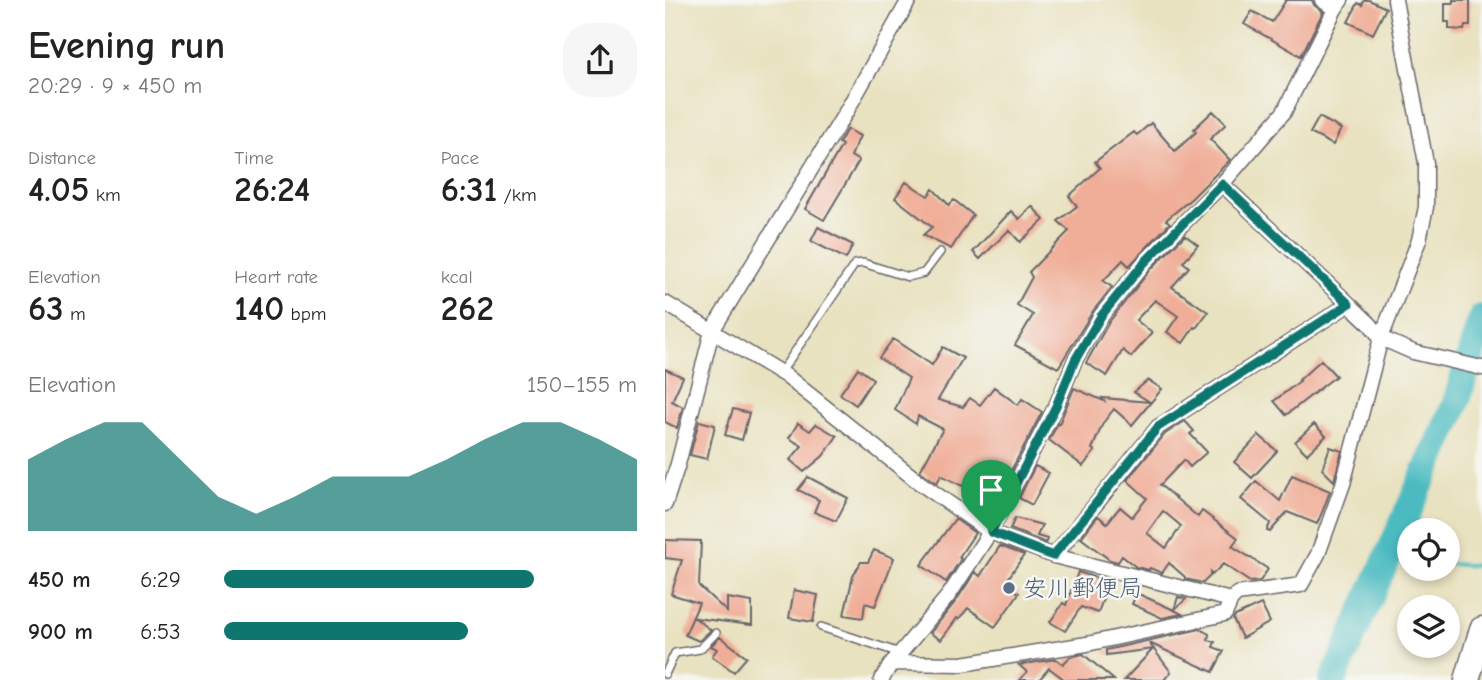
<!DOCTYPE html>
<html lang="en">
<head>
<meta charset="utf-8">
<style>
  body { margin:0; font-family:"Comic Neue","Klee One",sans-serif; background:#f6f6f6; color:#222; height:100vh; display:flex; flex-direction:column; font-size:26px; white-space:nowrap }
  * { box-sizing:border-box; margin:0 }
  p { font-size:23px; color:#767676 }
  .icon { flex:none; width:38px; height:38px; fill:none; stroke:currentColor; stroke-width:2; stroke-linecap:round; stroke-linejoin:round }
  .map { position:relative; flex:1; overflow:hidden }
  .drawer { display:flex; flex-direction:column; background:#fff; width:665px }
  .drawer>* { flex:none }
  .buttons { position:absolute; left:732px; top:518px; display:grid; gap:14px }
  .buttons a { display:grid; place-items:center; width:63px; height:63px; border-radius:50%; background:#fff; box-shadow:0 4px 10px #0003; font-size:35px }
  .pin { position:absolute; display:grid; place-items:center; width:60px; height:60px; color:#fff; margin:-72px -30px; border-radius:50% 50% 50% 0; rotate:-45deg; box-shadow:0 0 7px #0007 }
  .pin .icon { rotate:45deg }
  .round { display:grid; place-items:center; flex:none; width:74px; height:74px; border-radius:28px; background:#f6f6f6 }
  .overview { display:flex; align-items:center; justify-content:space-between; height:119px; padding:0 28px }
  h1 { font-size:38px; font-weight:700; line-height:52px }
  .figures { display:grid; grid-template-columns:repeat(3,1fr); gap:10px; height:119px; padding:7px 28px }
  .figures div { display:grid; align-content:center }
  .figures b { font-size:35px; font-weight:700 }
  .figures small { font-size:19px; font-weight:400 }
  .figures p { font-size:19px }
  .chart { height:196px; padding:14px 28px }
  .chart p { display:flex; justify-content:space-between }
  .chart svg { width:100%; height:126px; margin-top:7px; fill:#0f766e; opacity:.7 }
  ul { padding:0 28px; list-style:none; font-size:23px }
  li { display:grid; grid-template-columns:112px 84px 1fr; align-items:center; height:52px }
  li i { height:18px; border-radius:9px; background:#0f766e }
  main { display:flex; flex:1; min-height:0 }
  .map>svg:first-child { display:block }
</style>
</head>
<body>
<main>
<section class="drawer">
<div class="overview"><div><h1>Evening run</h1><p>20:29 · 9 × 450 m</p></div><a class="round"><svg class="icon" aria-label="share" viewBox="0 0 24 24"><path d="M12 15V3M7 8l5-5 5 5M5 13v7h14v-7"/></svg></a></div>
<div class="figures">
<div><p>Distance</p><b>4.05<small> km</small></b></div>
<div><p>Time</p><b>26:24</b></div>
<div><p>Pace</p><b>6:31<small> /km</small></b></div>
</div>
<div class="figures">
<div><p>Elevation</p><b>63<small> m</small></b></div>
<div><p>Heart rate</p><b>140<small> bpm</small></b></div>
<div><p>kcal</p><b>262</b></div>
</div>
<div class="chart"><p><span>Elevation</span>150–155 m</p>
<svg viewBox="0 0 160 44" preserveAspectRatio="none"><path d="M0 44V19L10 12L20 6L30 6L40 19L50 32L60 38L70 32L80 25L90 25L100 25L110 19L120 12L130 6L140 6L150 12L160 19V44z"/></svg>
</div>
<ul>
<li><b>450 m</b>6:29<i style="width:75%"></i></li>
<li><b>900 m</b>6:53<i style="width:59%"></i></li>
</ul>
</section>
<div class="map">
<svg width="817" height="680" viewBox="0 0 817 680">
  <rect width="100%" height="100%" fill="#f6f6f2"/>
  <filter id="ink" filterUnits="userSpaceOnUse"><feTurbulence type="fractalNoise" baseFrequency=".0143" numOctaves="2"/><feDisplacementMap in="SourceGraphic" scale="14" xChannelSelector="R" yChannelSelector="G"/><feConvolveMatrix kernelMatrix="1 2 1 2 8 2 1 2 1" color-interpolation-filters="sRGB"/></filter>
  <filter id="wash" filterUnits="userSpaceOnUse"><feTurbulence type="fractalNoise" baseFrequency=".00686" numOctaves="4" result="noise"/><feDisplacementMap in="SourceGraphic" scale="28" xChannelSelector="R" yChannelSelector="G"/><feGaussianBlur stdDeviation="1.57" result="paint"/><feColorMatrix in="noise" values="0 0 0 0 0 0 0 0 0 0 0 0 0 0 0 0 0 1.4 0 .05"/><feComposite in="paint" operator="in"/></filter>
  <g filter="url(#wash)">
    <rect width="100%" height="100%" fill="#e9e2c0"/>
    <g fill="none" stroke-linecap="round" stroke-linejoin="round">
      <path stroke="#4cbbc1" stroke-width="4.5" d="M722 560 744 561
        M782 564 817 566"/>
      <path stroke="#4cbbc1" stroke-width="28" d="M668 680 790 406 817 318"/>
    </g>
    <g id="blocks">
      <path fill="#f0ad97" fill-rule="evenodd" d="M621 0H647L649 5 658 12 636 56 579 24 587 11 607 22Z
        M699 0H704L721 8 708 34 683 22 693 3 697 5Z
        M788 0H805V26H800L799 30 784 29V22H780V3H788Z
        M548 111 561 124 545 139 565 160 527 198 501 220 505 223 464 266 458 260 438 281 447 287 428 311 393 368 350 345 368 315 352 305 367 277 364 272 404 231 393 221 412 206 404 196 435 168 430 162 469 132 472 135 486 123 510 151 531 132 529 129Z
        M654 117 676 129 668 145 645 133Z
        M182 129 195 136 186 156 194 161 159 220 140 209 177 145 174 143Z
        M241 182 263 196 268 189 284 205 289 200 308 215 286 249 258 235 267 227 230 198Z
        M367 206 379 220 355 242 344 230 315 259 308 252 346 211 354 219Z
        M153 227 188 245 181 259 146 241Z
        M520 235 533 245 518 262 524 267 507 287 543 312 531 328 529 327 518 343 502 332 513 316 490 300 471 320 487 333 466 357 458 350 442 376 421 363 444 322 486 269Z
        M228 339 267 365 278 347 298 358 273 400 298 407 305 398 315 405 329 387 353 405 357 399 377 412 327 507 309 498 312 493 276 475 272 483 255 471 278 429 253 416 251 424 230 410 244 378 214 358Z
        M656 360 671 376 621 415 609 401 635 381 634 380Z
        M193 368 208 379 191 405 175 394Z
        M0 369 18 377 7 401 18 407 12 428 0 422Z
        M483 380 497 389 467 425 449 409 438 423 427 449 430 451 418 466 384 440 393 423 394 424 409 388 439 401 437 398 485 402 469 392Z
        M68 409 84 413 77 440 60 435Z
        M34 421 50 425 42 459 25 455Z
        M520 421 529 431 525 434 542 452 525 467 519 460 495 485 533 517 537 511 573 538 567 546 603 569 595 581 585 582 558 564 547 575 545 572V576L538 583 520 579V577L504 563 497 573 485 568 484 570 471 567 457 556 453 562 445 560 416 538 433 516 442 523 455 507 467 517 482 498 462 480 500 434ZM498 511 516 526 501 548 482 533Z
        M133 423 145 431 151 424 172 436 158 456 139 472 125 460 137 446 124 438Z
        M649 424 661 436 642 454 630 442Z
        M594 435 612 451 587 478 569 462Z
        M665 447 677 451 669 481 657 469Z
        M370 466 384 473 367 505 354 498Z
        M627 475 665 491 658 510 652 524 622 512 605 532 602 531 605 523 576 499 591 481 615 501Z
        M143 477 183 498 171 521 149 512 154 500 133 490Z
        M350 518 377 525 372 536 382 539 381 543 345 529Z
        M290 519 310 533 294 557 296 559 281 582 256 565Z
        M0 540 36 541 34 586 62 612V598L87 602V625L30 618 46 630 34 641 20 635 34 603 6 594 17 560 0 558Z
        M335 546 359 555 340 583 354 593 330 627 303 608 294 619 292 618 276 640 265 633 291 601 310 572 315 576Z
        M209 550 229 558 210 606 200 603 198 618 179 615 188 576 196 562H203Z
        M413 572 444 582 433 613 416 607 400 631 385 622 398 603 401 605Z
        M129 590 153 595 148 622 124 618Z
        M471 595H476L509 610 513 597 521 599 509 610 517 614 497 618 467 604Z
        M596 604 605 622 577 638 568 619 570 616Z
        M535 629 544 634 543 640 550 642 548 647 559 651 548 672 484 643 506 672 499 680H459L488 649 441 655V650Z
        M55 637 82 657 69 672 47 656 52 649 46 646Z
        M418 654 449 680H400L384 668 374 680H354L362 672 354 665 391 659 398 664 405 657Z"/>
    </g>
  </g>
  <g filter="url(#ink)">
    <use href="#blocks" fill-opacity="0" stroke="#68656a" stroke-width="2"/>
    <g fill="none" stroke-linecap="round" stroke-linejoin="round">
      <g stroke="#68656a" stroke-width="10">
        <path id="lane" d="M116 372 190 264 198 263 243 277 259 273 275 252
          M156 627 235 653
          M0 674 10 653 35 649 51 633"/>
      </g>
      <g stroke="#68656a" stroke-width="17">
        <path id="street" d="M657 0 670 9
          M557 184 684 304 705 324 716 338 748 352 817 368
          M0 303 121 376 255 483 325 532 389 556 566 600
          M0 504 13 464 47 331 181 112 244 0
          M389 556 493 427 684 304
          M227 663 297 664 422 644 560 614 566 600 572 594 636 585 653 554 678 484 716 338 754 240 761 207V163L730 0
          M216 680 227 663 284 595 325 532 391 406 410 360 436 316 479 263 557 184 619 112 670 9 676 0"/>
      </g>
      <g stroke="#68656a" stroke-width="27">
        <path id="highway" d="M802 680 817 629"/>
      </g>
      <use href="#lane" stroke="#fff" stroke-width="7"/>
      <use href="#street" stroke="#fff" stroke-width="14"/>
      <use href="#highway" stroke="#fff" stroke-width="24"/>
    </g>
  </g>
  <g fill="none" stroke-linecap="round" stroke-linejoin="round" filter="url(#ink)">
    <g stroke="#fff" stroke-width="14">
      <path id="route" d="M557 184 684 304 493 427 388 556 326 532 391 406 410 360 436 316 479 263Z"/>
    </g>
    <use href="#route" stroke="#0f766e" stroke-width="9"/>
  </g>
  <circle fill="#5c6f8a" stroke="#f6f6f2" stroke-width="2.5" cx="344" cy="588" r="7"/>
  <g text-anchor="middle" stroke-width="5" stroke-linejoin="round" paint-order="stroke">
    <g font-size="24" fill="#4e5e75" stroke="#f6f6f2" text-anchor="start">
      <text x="358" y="596">安川郵便局</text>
    </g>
  </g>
</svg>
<div class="buttons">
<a><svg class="icon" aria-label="locate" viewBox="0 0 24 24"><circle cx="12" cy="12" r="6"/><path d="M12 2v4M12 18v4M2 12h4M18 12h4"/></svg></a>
<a><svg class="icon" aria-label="layers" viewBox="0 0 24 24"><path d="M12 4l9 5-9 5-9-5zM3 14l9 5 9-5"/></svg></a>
</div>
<div class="pin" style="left:326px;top:532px;background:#1e9e55"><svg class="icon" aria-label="arrive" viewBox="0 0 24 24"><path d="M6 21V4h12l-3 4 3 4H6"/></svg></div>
</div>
</main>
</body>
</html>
